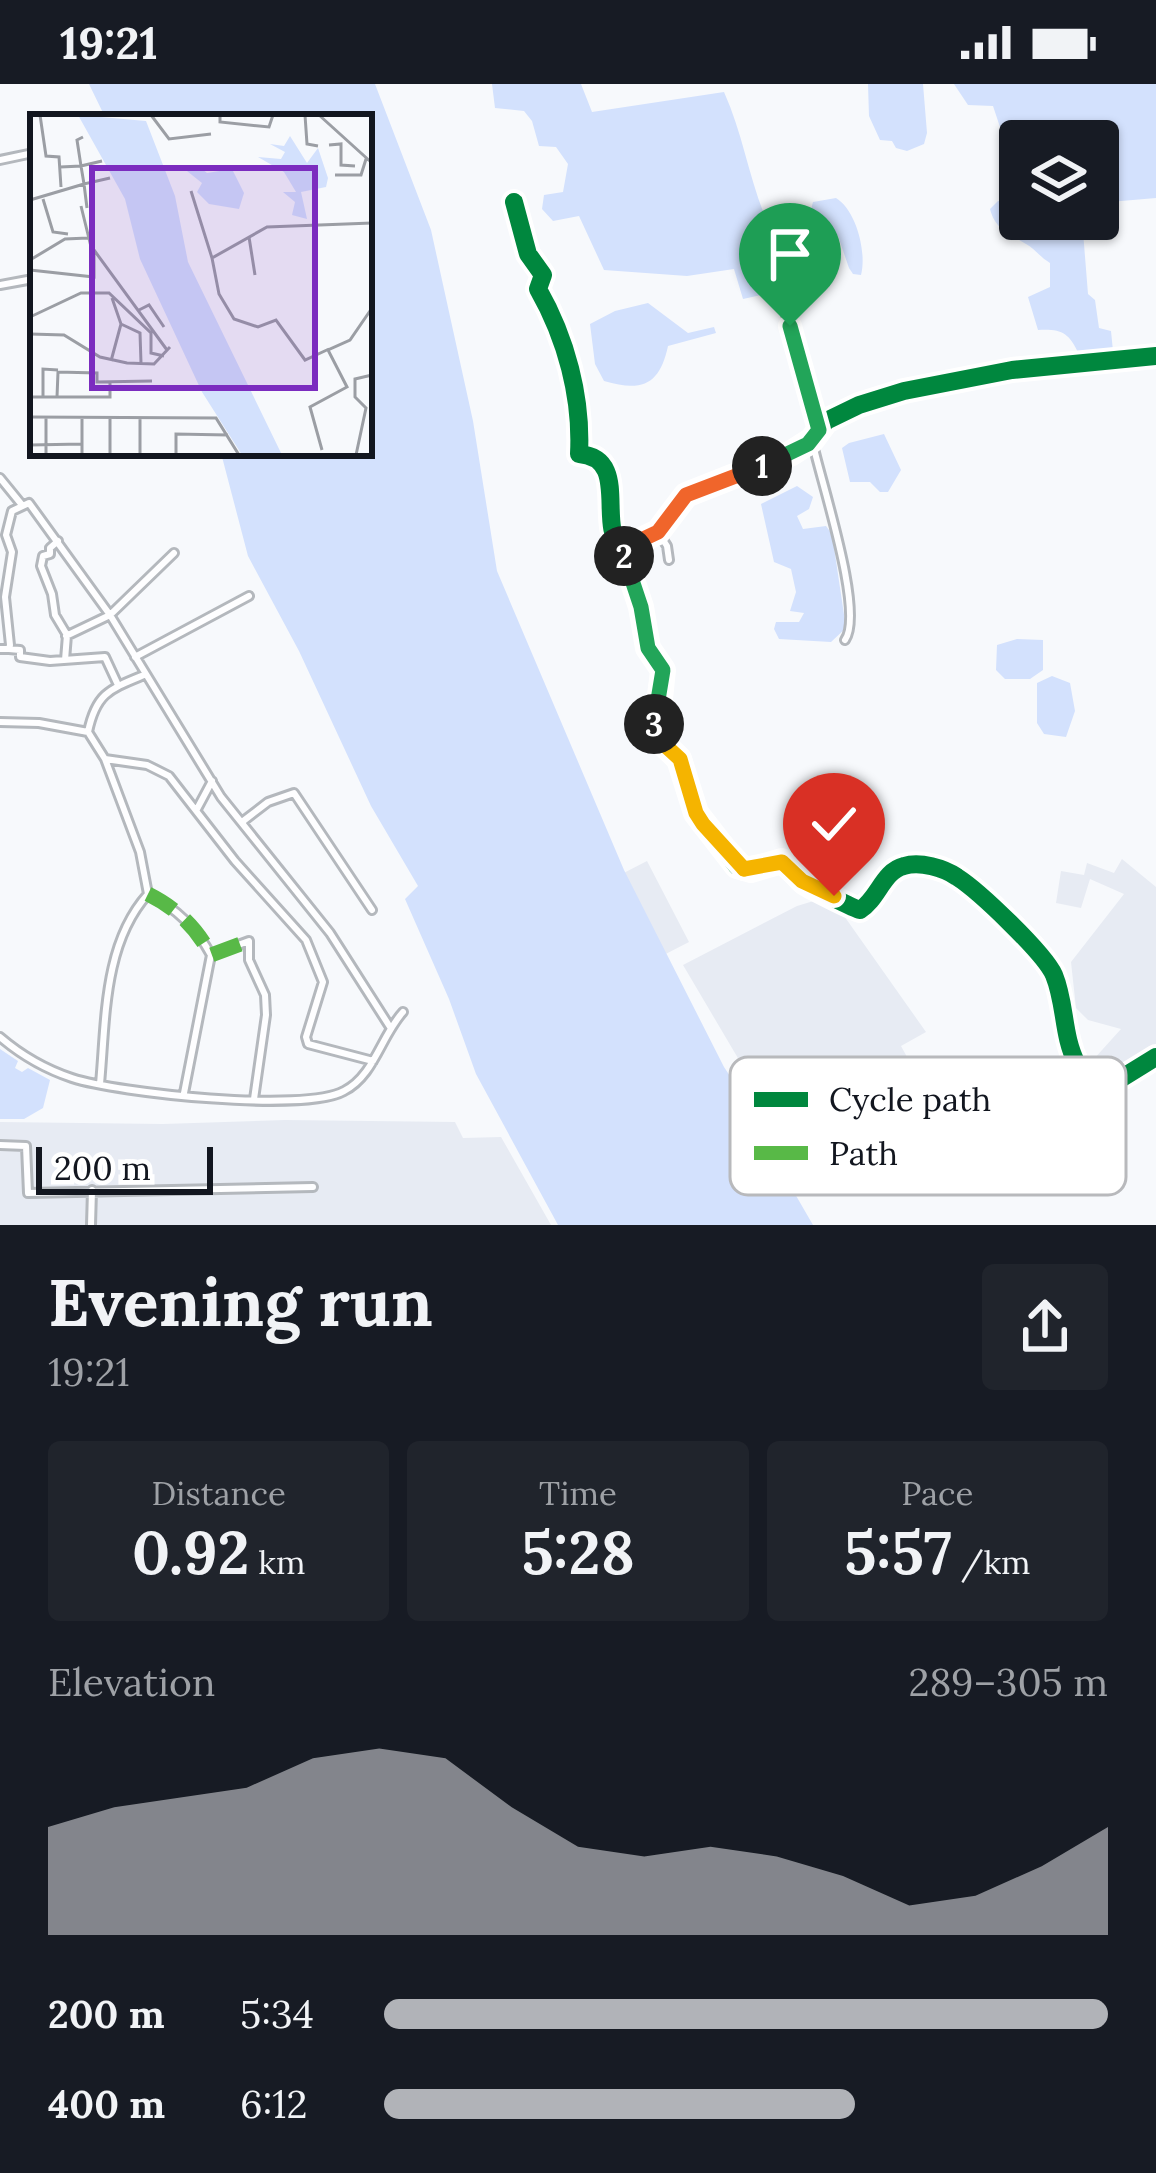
<!DOCTYPE html>
<html lang="en">
<head>
<meta charset="utf-8">
<style>
  body { margin:0; font-family:Lora,serif; background:#20242c; color:#f1f3f6; height:100vh; display:flex; flex-direction:column; font-size:45px; white-space:nowrap }
  * { box-sizing:border-box; margin:0 }
  p { font-size:39px; color:#9ea1a6 }
  .icon { flex:none; width:66px; height:66px; fill:none; stroke:currentColor; stroke-width:2; stroke-linecap:round; stroke-linejoin:round }
  .map { position:relative; height:1141px; overflow:hidden }
  .side { display:flex; flex-direction:column; background:#171b24; flex:1 }
  .side>* { flex:none }
  .tools { position:absolute; left:999px; top:36px; display:grid; gap:24px }
  .tools a { display:grid; place-items:center; width:120px; height:120px; border-radius:12px; background:#171b24; box-shadow:0 3px 9px #0004; font-size:60px }
  .scale { position:absolute; left:36px; bottom:30px; width:177px; box-sizing:border-box; padding-left:12px; border:6px solid #12161f; border-top:0; font-size:33px; line-height:42px; white-space:nowrap; color:#12161f; -webkit-text-stroke:9px #fff; paint-order:stroke }
  .pin { position:absolute; display:grid; place-items:center; width:102px; height:102px; color:#fff; margin:-123px -51px; border-radius:50% 50% 50% 0; rotate:-45deg; box-shadow:0 0 12px #0007 }
  .pin .icon { rotate:45deg }
  .km { position:absolute; width:60px; height:60px; margin:-30px; border-radius:50%; background:#222; color:#fff; font-size:33px; line-height:60px; text-align:center }
  .round { display:grid; place-items:center; flex:none; width:126px; height:126px; border-radius:12px; background:#20242c }
  .overview { display:flex; align-items:center; justify-content:space-between; height:204px; padding:0 48px }
  h1 { font-size:66px; font-weight:800; line-height:90px }
  .figures { display:grid; grid-template-columns:repeat(3,1fr); gap:18px; height:204px; padding:12px 48px }
  .figures div { display:grid; align-content:center; border-radius:12px; background:#20242c; text-align:center }
  .figures b { font-size:60px; font-weight:800 }
  .figures small { font-size:33px; font-weight:400 }
  .figures p { font-size:33px }
  .chart { height:336px; padding:24px 48px }
  .chart p { display:flex; justify-content:space-between }
  .chart svg { width:100%; height:216px; margin-top:12px; fill:#b1b3b8; opacity:.7 }
  ul { padding:0 48px; list-style:none; font-size:39px }
  li { display:grid; grid-template-columns:192px 144px 1fr; align-items:center; height:90px }
  li i { height:30px; border-radius:15px; background:#b1b3b8 }
  .status { display:flex; justify-content:space-between; align-items:center; height:84px; padding:0 60px; background:#171b24; direction:ltr }
  .status svg { height:33px; fill:currentColor }
  .map>svg:first-child { display:block }
</style>
</head>
<body>
<div class="status"><b>19:21</b><svg viewBox="0 0 49 12"><path d="M0 12V9h3v3zM5 12V6h3v6zM10 12V3h3v9zM15 12V0h3v12zM26 1h20v11H26zM47 4h2v5h-2z"/></svg></div>
<div class="map">
<svg width="1156" height="1141" viewBox="0 0 1156 1141">
  <rect width="100%" height="100%" fill="#f7f9fc"/>
  <path fill="#e7ebf3" d="M1122 775 1156 803V967L1115 989 1093 976 1121 945 1088 936 1076 924 1071 878 1124 810 1090 795 1081 824 1056 819 1061 787 1084 791 1087 779 1114 789Z
    M647 777 689 858 656 875 614 794Z
    M830 812 926 948 901 962 929 1013 801 1081 683 881 797 822Z
    M285 1036 455 1038 463 1054 501 1053 551 1141H0V1038L163 1040Z"/>
  <path fill="#d3e1fd" d="M89 0H375L431 146 473 337 497 487 624 786 724 983 757 1033 780 1084 813 1141H558L476 990 449 915 405 815 418 802 371 722 299 567 248 472 221 369H369V33H105Z
    M492 0H581L592 28 724 8C742 48 748 89 764 130L788 131 793 173 769 180 767 193 758 196 761 211 743 215 734 185 687 192 604 186 579 132 553 137 542 125 544 111 563 108 568 80 556 63 539 62 532 37 524 27 495 24Z
    M868 0H923L927 49 924 60 907 67 896 64 892 57 880 56 869 32Z
    M954 0H1156V114L1098 119V57H1020V61L1005 58 993 22 968 21Z
    M836 114C856 126 867 168 861 191L853 190 849 184 838 152 825 136 814 137 809 133 813 118Z
    M998 117 1010 118 1020 135H1082L1088 210 1095 216 1099 244 1111 247 1113 267 1079 270C1068 248 1062 245 1038 246L1028 213 1050 203V179C1040 173 1035 165 1026 160 1009 150 995 145 990 125Z
    M648 219 688 249 714 243 716 249 668 262C660 299 644 309 604 297L595 280 590 240 615 227Z
    M884 350 901 386 888 408H880L870 398H850L842 364 849 359Z
    M797 402 813 413 809 425 797 432 803 445 826 442 832 450 846 544 831 558 779 555 774 545 776 538H799L804 529 790 527 796 508 791 485 774 478 761 420Z
    M1017 555 1043 556V586L1030 595H1005L996 586 997 561Z
    M1052 592 1070 599 1075 627 1066 653 1044 650 1037 639V599Z
    M0 965 18 977 15 984 22 988 28 984 50 996 43 1024 24 1035H0Z"/>
  <g fill="none" stroke-linecap="round" stroke-linejoin="round">
    <g stroke="#b4b8bd" stroke-width="12">
      <path id="minor" d="M0 76 33 69
        M514 118 528 170 543 191 538 205C566 254 582 313 579 370 631 374 596 441 622 465L658 448 686 411 790 370 812 356 826 337 859 321 904 307 1012 286 1156 272
        M0 201 33 195
        M781 217 799 266 818 342
        M812 356C820 395 865 528 845 556
        M0 394 22 421
        M658 448 667 462 669 476
        M58 457 50 464V470L43 472 41 482 52 510 55 531 67 551 65 576
        M622 465 641 523 648 564 663 586 656 653 679 675 696 729 737 782 751 786 782 777C793 783 796 792 805 799 811 803 855 825 860 826 878 815 883 787 904 782 920 777 944 784 957 793 979 807 1044 869 1054 891 1066 920 1062 951 1077 980L1117 997 1156 973
        M66 552 110 531 174 469
        M0 565H9L10 561 5 513 12 468 6 451 12 427 29 419 110 531 221 713 330 849 390 943
        M9 565 20 566V573L50 577 105 573 118 601
        M135 573 249 512
        M144 591C110 605 96 609 88 648L105 675 147 681 169 692 235 777 306 856 323 898 306 953 308 960 373 977
        M0 638 39 639 88 648
        M197 725 212 697
        M242 738 268 718 294 709 372 826
        M148 810C176 824 196 843 211 871L249 857V876L265 911 266 931 254 1015
        M0 953C21 971 45 985 72 994 118 1009 304 1029 344 1007 374 992 381 952 403 928
        M100 1000C106 936 103 860 148 810L140 768 105 675
        M184 1009 211 871
        M0 1061 26 1062 28 1109 313 1103
        M91 1141 92 1106"/>
    </g>
    <use href="#minor" stroke="#fefeff" stroke-width="6"/>
    <path stroke="#58b947" stroke-width="15" stroke-dasharray="30 15" stroke-linecap="butt" d="M148 810C176 824 196 843 211 871L249 857"/>
    <g stroke="#fff" stroke-width="26">
      <path id="cycleway" d="M514 118 528 170 543 191 538 205C566 254 582 313 579 370 631 374 596 441 622 465L658 448 686 411 790 370 812 356 826 337 859 321 904 307 1012 286 1156 272
        M622 465 641 523 648 564 663 586 656 653 679 675 696 729 737 782 751 786 782 777C793 783 796 792 805 799 811 803 855 825 860 826 878 815 883 787 904 782 920 777 944 784 957 793 979 807 1044 869 1054 891 1066 920 1062 951 1077 980L1117 997 1156 973"/>
    </g>
    <use href="#cycleway" stroke="#00873e" stroke-width="18"/>
  </g>
  <g fill="none" stroke-linecap="round" stroke-linejoin="round">
    <g stroke="#fff" stroke-width="24">
      <path id="split-1" d="M762 382 808 360 819 346 790 242"/>
    </g>
    <g stroke="#fff" stroke-width="24">
      <path id="split-2" d="M624 472 622 465 658 448 686 411 762 382"/>
    </g>
    <g stroke="#fff" stroke-width="24">
      <path id="split-3" d="M624 472 641 523 648 564 663 586 654 640"/>
    </g>
    <g stroke="#fff" stroke-width="24">
      <path id="split-4" d="M654 640 656 653 680 675 696 729 703 740 744 785"/>
    </g>
    <g stroke="#fff" stroke-width="24">
      <path id="split-5" d="M744 785 782 778 802 797 834 812"/>
    </g>
    <use href="#split-1" stroke="#22a559" stroke-width="15"/>
    <use href="#split-2" stroke="#f0652b" stroke-width="15"/>
    <use href="#split-3" stroke="#22a559" stroke-width="15"/>
    <use href="#split-4" stroke="#f5b400" stroke-width="15"/>
    <use href="#split-5" stroke="#f5b400" stroke-width="15"/>
  </g>
  <g transform="translate(30 30)">
    <rect width="342" height="342" fill="#f7f9fc"/>
    <path d="M48 1 116 7 145 82 158 148 252 341H212L172 278 110 145 95 85ZM260 22 277 49 288 34 298 64 296 73 271 78 277 105 262 101 265 88 253 78H266L254 58 228 43 251 45 255 38 240 30 254 32ZM167 51 177 59 202 55 214 79 209 95 179 90 167 78 172 69 157 57Z" fill="#d3e1fd"/>
    <path fill="none" stroke="#9b9ea4" stroke-width="3" d="M10 1 16 42 29 43 31 73M121 1 139 25 181 20M190 1V8L239 13 243 1M275 1 277 30 288 32M289 1 342 49M299 31 311 30V51L325 52M72 47 51 52 54 70 80 64M30 53 51 52 47 26 53 23M305 61H331L336 45M161 77 182 144 237 113 342 109M13 85 23 118 38 120M0 86 54 70 57 94M51 92 63 141M219 123 225 161M64 136 137 236M182 144 189 180 204 205 228 213 246 206 275 246 299 235M0 146 35 125 58 124M0 156 64 163V136M109 196 119 191 134 213M0 203 51 179H79L121 219V239L134 242M91 210 110 219 111 249M0 220 34 221 70 243 97 249 124 250 140 233M81 247 91 210 82 184M0 283H80V267M13 283V255L28 256M27 283 28 258 67 259V268L122 267M0 303 186 304 209 341M16 303V341M52 303V341M80 303V341M110 303V341M0 331 52 330M292 336 280 293 317 273 298 236 320 226 342 194M146 341V320L198 321M326 341 336 294 325 283V265L342 261"/>
    <path fill="#7b2cbf" fill-opacity="0.15" stroke="#7b2cbf" stroke-width="6" d="M62 54H285V274H62Z"/>
    <rect width="342" height="342" fill="none" stroke="#12161f" stroke-width="6"/>
  </g>
  <rect x="730" y="973" width="396" height="138" rx="18" fill="#fff" stroke="#b8b9bc" stroke-width="3"/>
  <rect x="754" y="1008" width="54" height="15" fill="#00873e"/>
  <rect x="754" y="1062" width="54" height="14" fill="#58b947"/>
  <g font-size="33" fill="#12161f">
    <text x="829" y="1027">Cycle path</text>
    <text x="829" y="1081">Path</text>
  </g>
</svg>
<div class="tools">
<a><svg class="icon" aria-label="layers" viewBox="0 0 24 24"><path d="M12 4l9 5-9 5-9-5zM3 14l9 5 9-5"/></svg></a>
</div>
<div class="scale">200 m</div>
<div class="pin" style="left:790px;top:242px;background:#1e9e55"><svg class="icon" aria-label="arrive" viewBox="0 0 24 24"><path d="M6 21V4h12l-3 4 3 4H6"/></svg></div>
<div class="pin" style="left:834px;top:812px;background:#d93025"><svg class="icon" aria-label="check" viewBox="0 0 24 24"><path d="M5 12l5 5 9-10"/></svg></div>
<b class="km" style="left:762px;top:382px">1</b>
<b class="km" style="left:624px;top:472px">2</b>
<b class="km" style="left:654px;top:640px">3</b>
</div>
<section class="side">
<div class="overview"><div><h1>Evening run</h1><p>19:21</p></div><a class="round"><svg class="icon" aria-label="share" viewBox="0 0 24 24"><path d="M12 15V3M7 8l5-5 5 5M5 13v7h14v-7"/></svg></a></div>
<div class="figures">
<div><p>Distance</p><b>0.92<small> km</small></b></div>
<div><p>Time</p><b>5:28</b></div>
<div><p>Pace</p><b>5:57<small> /km</small></b></div>
</div>
<div class="chart"><p><span>Elevation</span>289–305 m</p>
<svg viewBox="0 0 160 44" preserveAspectRatio="none"><path d="M0 44V22L10 18L20 16L30 14L40 8L50 6L60 8L70 18L80 26L90 28L100 26L110 28L120 32L130 38L140 36L150 30L160 22V44z"/></svg>
</div>
<ul>
<li><b>200 m</b>5:34<i style="width:100%"></i></li>
<li><b>400 m</b>6:12<i style="width:65%"></i></li>
</ul>
</section>
</body>
</html>
